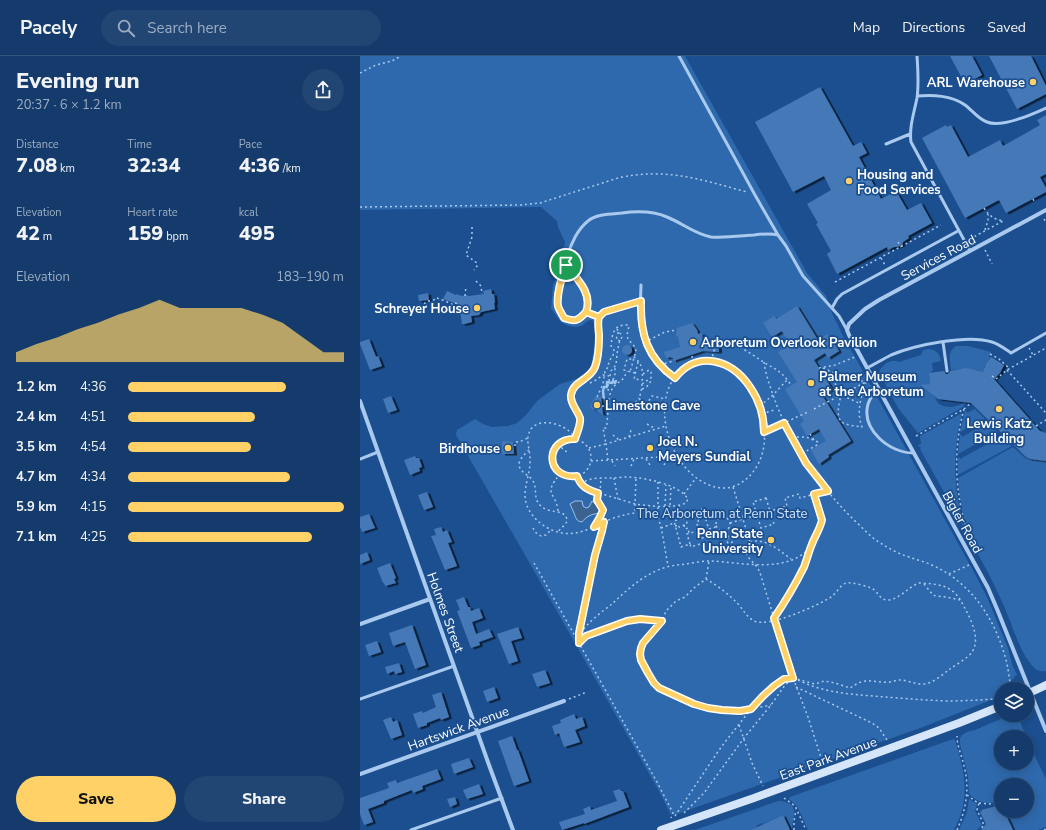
<!DOCTYPE html>
<html lang="en">
<head>
<meta charset="utf-8">
<style>
  body { margin:0; font-family:"Nunito Sans",sans-serif; background:#214673; color:#f1f3f6; height:100vh; display:flex; flex-direction:column; font-size:15px; white-space:nowrap }
  * { box-sizing:border-box; margin:0 }
  p { font-size:13px; color:#9dadc1 }
  .icon { flex:none; width:22px; height:22px; fill:none; stroke:currentColor; stroke-width:2; stroke-linecap:round; stroke-linejoin:round }
  .map { position:relative; flex:1; overflow:hidden }
  .panel { display:flex; flex-direction:column; background:#143b6b; width:360px }
  .panel>* { flex:none }
  .controls { position:absolute; left:634px; top:626px; display:grid; gap:8px }
  .controls a { display:grid; place-items:center; width:40px; height:40px; border-radius:50%; background:#143b6b; box-shadow:0 2px 10px #0003,0 0 0 1px #33557e; font-size:20px }
  .pin { position:absolute; display:grid; place-items:center; width:34px; height:34px; color:#fff; margin:-17px; border:2px solid #fff; border-radius:50%; box-shadow:0 1px 4px #0007 }
  .round { display:grid; place-items:center; flex:none; width:42px; height:42px; border-radius:21px; background:#214673 }
  .head { display:flex; align-items:center; justify-content:space-between; height:68px; padding:0 16px }
  h1 { font-size:22px; font-weight:800; line-height:30px }
  .figures { display:grid; grid-template-columns:repeat(3,1fr); gap:6px; height:68px; padding:4px 16px }
  .figures div { display:grid; align-content:center }
  .figures b { font-size:20px; font-weight:800 }
  .figures small { font-size:11px; font-weight:400 }
  .figures p { font-size:11px }
  .chart { height:112px; padding:8px 16px }
  .chart p { display:flex; justify-content:space-between }
  .chart svg { width:100%; height:72px; margin-top:4px; fill:#ffd166; opacity:.7 }
  .button { display:flex; gap:8px; margin-top:auto; padding:8px 16px }
  .button a { flex:1; height:46px; border-radius:24px; background:#ffd166; color:#111; font-size:16px; font-weight:800; line-height:46px; text-align:center }
  .button a+a { background:#214673; color:#f1f3f6 }
  ul { padding:0 16px; list-style:none; font-size:13px }
  li { display:grid; grid-template-columns:64px 48px 1fr; align-items:center; height:30px }
  li i { height:10px; border-radius:5px; background:#ffd166 }
  header { display:flex; align-items:center; gap:24px; box-sizing:border-box; height:56px; padding:0 20px; background:#143b6b; border-bottom:1px solid #33557e }
  header strong { font-size:19px }
  nav { display:flex; gap:22px; margin-inline-start:auto; font-size:14px }
  .search { width:280px; height:36px; background:#214673; display:flex; align-items:center; gap:10px; box-sizing:border-box; padding:0 14px; border-radius:22px; color:#9dadc1; font-size:15px }
  main { display:flex; flex:1; min-height:0 }
  .map>svg:first-child { display:block }
</style>
</head>
<body>
<header>
<strong>Pacely</strong>
<div class="search"><svg class="icon" aria-label="search" viewBox="0 0 24 24"><circle cx="10" cy="10" r="6"/><path d="M15 15l6 6"/></svg>Search here</div>
<nav><a>Map</a><a>Directions</a><a>Saved</a></nav>
</header>
<main>
<section class="panel">
<div class="head"><div><h1>Evening run</h1><p>20:37 · 6 × 1.2 km</p></div><a class="round"><svg class="icon" aria-label="share" viewBox="0 0 24 24"><path d="M12 15V3M7 8l5-5 5 5M5 13v7h14v-7"/></svg></a></div>
<div class="figures">
<div><p>Distance</p><b>7.08<small> km</small></b></div>
<div><p>Time</p><b>32:34</b></div>
<div><p>Pace</p><b>4:36<small> /km</small></b></div>
</div>
<div class="figures">
<div><p>Elevation</p><b>42<small> m</small></b></div>
<div><p>Heart rate</p><b>159<small> bpm</small></b></div>
<div><p>kcal</p><b>495</b></div>
</div>
<div class="chart"><p><span>Elevation</span>183–190 m</p>
<svg viewBox="0 0 160 44" preserveAspectRatio="none"><path d="M0 44V38L10 33L20 29L30 24L40 20L50 15L60 11L70 6L80 11L90 11L100 11L110 11L120 15L130 20L140 29L150 38L160 38V44z"/></svg>
</div>
<ul>
<li><b>1.2 km</b>4:36<i style="width:73%"></i></li>
<li><b>2.4 km</b>4:51<i style="width:59%"></i></li>
<li><b>3.5 km</b>4:54<i style="width:57%"></i></li>
<li><b>4.7 km</b>4:34<i style="width:75%"></i></li>
<li><b>5.9 km</b>4:15<i style="width:100%"></i></li>
<li><b>7.1 km</b>4:25<i style="width:85%"></i></li>
</ul>
<div class="button"><a>Save</a><a>Share</a></div>
</section>
<div class="map">
<svg width="686" height="774" viewBox="0 0 686 774">
  <defs>
    <filter id="shadow"><feDropShadow dx="3" dy="1.5" stdDeviation="0" flood-color="#0009"/></filter>
  </defs>
  <rect width="100%" height="100%" fill="#1b4f8f"/>
  <path fill="#2e69ad" d="M0 0H325L447 217 466 240 472 257 483 280 509 326 615 518 627 541 648 592 652 608 657 619 654 621V623L651 624C650 627 649 631 646 633H641V640L563 671 317 758 311 759 299 735 165 499 96 379 97 374 115 363 123 368 132 371 148 370 157 367 166 359 177 345 200 328 223 321 227 317 231 310 234 293 236 283 235 269 232 264C227 264 225 268 221 270 212 273 202 269 197 261 195 258 194 256 191 253L193 229 198 218 205 186 198 171 197 165 181 151 0 154Z
    M596 290H608L631 296 629 301 630 302 626 308 624 312 627 315 625 317C614 312 604 312 591 314 590 305 587 296 596 290Z
    M568 293C576 293 580 298 581 305L572 307 573 315H571V317L569 318 570 326 572 328 560 330C565 333 570 336 574 340 576 342 576 345 579 348 587 353 597 351 604 347H605L603 351 558 377 538 352 519 316C522 309 531 302 539 306L561 299 563 294Z
    M615 353 625 363 600 376 605 355 607 356V357Z
    M602 357C592 396 593 435 605 474L560 393 561 392 560 391 558 390V389L561 388 560 380Z
    M628 366 638 376 598 398 600 379H602V381Z
    M642 380 652 390 598 419V401L600 402V403Z
    M653 391 664 401 667 403 673 405V403L686 405V615C679 616 675 614 671 608 663 599 659 587 654 576 649 561 643 547 636 533 627 512 613 493 606 470 602 454 599 438 598 422Z
    M650 659 658 660 666 681H641V707H667V684L686 723V771L678 774H653L644 755H667V729H641V752H640L637 746C626 749 617 746 609 738L608 720 600 688V682L602 679 607 676 615 674Z
    M593 683 595 684C605 716 611 743 594 774H448C442 762 440 751 429 743L430 741Z
    M609 743 617 748 615 755 622 769 617 774H599L607 756Z
    M418 745C424 745 433 747 434 754 435 758 432 768 432 774H430L423 759 403 768 402 767 396 770 398 774H335Z"/>
  <path fill="#3c6290" stroke="#9cc4f0" d="M215 445H222L223 450 226 452 229 451 232 445 240 452V456C237 459 233 457 229 460 226 461 224 464 222 466 216 465 216 462 214 457 213 454 211 451 210 448Z"/>
  <g fill="none" stroke-linecap="round" stroke-linejoin="round">
    <path stroke="#9cc4f0" stroke-width="2.5" d="M244 345 243 335 244 331H247V326L252 327 253 325 255 327 256 325"/>
  </g>
  <path fill="#4478b7" filter="url(#shadow)" d="M590 0H612L622 19 605 28Z
    M629 0H671L686 30V38L657 53Z
    M460 31 493 90 501 86 507 97 499 101 521 143 536 135 547 154 561 147 572 167 548 180 549 182 543 186 542 189 537 191H534L528 194 527 191 477 218 467 198 471 195 456 168 458 167 447 148 471 134 464 120 433 136 395 66Z
    M686 59V118L680 121 686 132V136L646 157 639 144 605 162 562 82 586 69 587 71 591 69 608 101 640 84 643 90 680 69 677 64Z
    M131 233 132 238H134L135 247H134L135 253 121 256 119 259 111 260 112 266 105 268H102L99 249 83 243 87 235 96 239V238L102 240 106 239 109 240 124 238 123 235Z
    M68 237 69 244 59 245 58 239Z
    M437 250 458 284 468 278 479 295 468 302 465 297 454 304 472 333 462 339 491 385 468 399 469 401 459 408 451 394 466 385 459 373 447 380 440 368 444 365 425 333 437 326 418 296 430 289 422 275 412 281 403 267 414 260 416 263Z
    M332 267 337 274 338 278 342 277 343 290 359 289V296L343 295 313 305V302H311V301L306 302 304 296 320 291 318 281 316 280 317 272Z
    M9 283 16 301 18 300 22 310 10 314 0 288V286Z
    M262 294a5 5 0 1 1 10 0a5 5 0 1 1-10 0Z
    M631 301 644 309 640 317 634 323 680 375 686 377V405L670 403 666 401 611 347 578 343 560 329 570 328 569 317 584 315 586 318H588L590 316V315L605 312 612 313 623 316 626 308Z
    M31 340 37 354 28 357 23 343Z
    M235 341H241L243 359 236 354 232 353 230 351Z
    M142 385 153 386 154 398H142Z
    M55 400 56 402H59L62 411 59 412 60 415 50 419 44 404Z
    M67 436 73 451 64 454 58 439Z
    M9 458 15 472 2 476 0 471V461Z
    M81 471 83 476 87 474 92 486 88 487 97 510 85 514 71 480 76 479 74 473Z
    M7 496 10 504 0 508V499Z
    M30 507 36 522 34 523 36 527 25 530 24 527H23L17 512Z
    M104 541 108 551H110L111 555 119 552 123 562 112 566 116 578 129 573 133 581 119 586 120 589 111 592 97 555 100 554 96 544Z
    M52 569 66 609 55 613 45 586 33 590 29 577Z
    M158 571 162 582 151 585 158 605 149 608 137 578Z
    M17 585 21 596 9 600 5 589Z
    M39 607 42 616 35 618 34 615 27 618 25 611Z
    M185 614 190 627 177 631 172 618Z
    M134 631 138 642 127 646 123 635Z
    M81 636 89 661 81 664 80 662 67 667V669L58 672 53 658 62 655 63 657 76 651 72 639Z
    M214 658 216 663 222 661 225 670 215 674 220 686 204 691 199 677 195 679 192 670 201 667 200 664Z
    M31 661 33 666 37 664 42 679 31 683 23 664Z
    M152 680 157 694H158L169 725 154 730 138 685Z
    M109 702 113 711 94 718 91 708Z
    M77 713 81 723 62 730 63 733 53 737 52 734 24 745V747L8 753 13 766 4 769 0 758V742L29 732 27 727 36 724 37 727Z
    M119 728 123 738 107 743 103 734Z
    M260 733 261 735H263L269 751 224 768V767L202 774 199 766 225 758 223 753 230 750 231 754 257 745 253 735Z
    M95 741 97 748 90 751 87 743Z
    M637 750 639 753 641 752V755H644L653 774H621L626 768 620 756 622 755 621 754Z
    M423 759 430 774H391Z"/>
  <g fill="none" stroke-linecap="round" stroke-linejoin="round">
    <path stroke="#a9c9ee" stroke-width="1.5" stroke-dasharray="2 3" stroke-linecap="butt" d="M0 17 16 9 32 5 41 0
      M673 143 675 147
      M0 151 161 149 180 147 258 122C306 111 342 124 387 136
      M624 152C629 160 634 163 643 165
      M684 163 686 166
      M112 171V181L106 199 117 207V210L114 214
      M625 174 628 164V158
      M610 183 643 165
      M538 186 541 191
      M625 194 632 208
      M521 202 525 209
      M116 225 121 230 122 238
      M475 226 581 169
      M105 240 106 230
      M77 242C84 245 97 248 99 256H101
      M95 247 98 248V253
      M64 258C62 245 65 246 77 243
      M258 276V279L256 283 260 285
      M289 284 305 276 317 274
      M285 285C291 301 301 312 315 322
      M669 292 673 299
      M630 298 639 303 649 312
      M332 300 333 306
      M343 304C389 303 416 366 400 404 395 416 385 427 372 431 364 433 357 432 349 429 301 410 282 317 343 304Z
      M351 305 357 285C374 285 388 296 402 305 409 310 417 313 423 319 426 322 429 326 431 329
      M278 306 274 323 282 324
      M404 306C406 321 412 336 417 350 435 393 461 432 494 464 503 472 511 482 522 488 530 493 539 498 549 501 557 504 566 506 574 510 610 527 633 560 644 597 648 609 649 621 651 633
      M300 309 313 305
      M459 312 475 309 495 301
      M463 312C477 319 491 323 506 326 501 342 496 355 502 371 497 370 491 370 486 368 474 365 479 348 481 339
      M468 314 481 339 499 347
      M647 314 686 357
      M275 317 264 314 267 303H271L274 301C283 308 283 316 282 326 282 332 281 337 279 342L283 348 286 349 292 340 306 343
      M632 320 636 323 647 314 686 292
      M253 324 255 318V311
      M249 325 251 315 256 309 257 298 259 287 262 281 261 278 258 276 257 272
      M230 327 236 324 243 319 249 320
      M248 328V334H251
      M282 328 291 322V316L289 314 283 318
      M282 333C287 331 291 328 291 322
      M237 341 243 328 245 315 248 311 249 305 253 300 254 294 251 290C252 279 253 268 268 269L269 270 267 279 268 283 275 291 276 295 270 316
      M242 350C257 351 269 357 279 342
      M400 350 413 339 427 324
      M454 353 506 326
      M604 353C592 398 595 440 610 485
      M402 358 414 354
      M287 368 294 372
      M676 370 686 364
      M404 376 448 356
      M450 378 454 384
      M253 379 259 384
      M556 380 604 353 611 347
      M269 381 271 374
      M432 381H446L458 386 457 389 441 398
      M193 402a19 19 0 1 1 38 0a19 19 0 1 1-38 0Z
      M215 383C215 382 213 378 212 378 204 368 180 361 171 373 164 384 171 394 170 406 170 417 165 428 165 439 165 458 184 474 202 477 220 480 235 470 251 463 259 460 267 458 275 457V448C290 450 312 453 326 447L328 443C319 428 285 422 269 421 262 421 255 422 247 422 240 422 230 422 224 426L223 430
      M215 383C217 377 220 370 220 364 219 350 203 344 216 329
      M199 387C202 392 204 397 210 395
      M155 390V386H159L168 382
      M229 392 246 388 243 372H246L247 368 249 342 251 335 253 331 264 322 267 315
      M169 394C165 398 159 403 159 409 160 417 170 419 173 425 178 434 172 443 182 451 189 457 203 454 206 461 210 467 201 471 198 476
      M286 403 290 409
      M248 404 246 388 306 370
      M231 405 317 400
      M252 405 255 410
      M304 409 308 402
      M271 410 274 403
      M217 420C220 427 223 431 229 434L275 448 276 422
      M254 422 258 443
      M298 426V460L302 476 308 510
      M373 431 390 486 386 491C385 501 391 503 397 511 399 514 400 517 401 520L431 617 448 661 463 708
      M240 437 241 422
      M324 438 336 422
      M406 442 414 468 401 472 393 446Z
      M310 449 311 431
      M319 449 323 462 314 465 321 491 330 488 331 491 343 487 342 482 351 480 345 461 337 464 335 458 323 462
      M305 450 306 429
      M343 453 339 454 341 458H343L344 462
      M198 455C196 435 182 440 200 418
      M356 468a7 7 0 1 1 14 0a7 7 0 1 1-14 0Z
      M338 464 339 468 337 469 338 473H336L340 483 342 482
      M370 467 427 450 425 442 439 438 440 442 467 435
      M235 469C239 465 244 458 242 452 240 445 235 446 238 437
      M324 469 325 473 328 472 329 477
      M315 470 319 469V471L327 468 326 461
      M173 472 175 476 181 480 186 479 191 474
      M301 472 314 467
      M349 473 356 471
      M366 475 369 482
      M373 481V486L368 487 366 483Z
      M390 486C405 481 420 495 431 503
      M330 488 327 478 337 475
      M174 507 297 726 313 757 311 762
      M589 518 609 509
      M346 523 349 505
      M564 528 573 539 576 540 586 541 600 544
      M414 562C425 546 435 529 444 511 447 503 449 495 452 488 455 480 460 473 462 465L454 438
      M219 585V577L235 499 242 475 244 466
      M219 587C220 584 220 581 221 578 225 568 243 555 252 548 268 533 285 517 307 511 313 509 319 509 325 508 333 507 342 505 350 505 381 506 428 519 451 490
      M216 589 226 580 267 565 280 563 302 565
      M438 624C462 636 486 638 513 640 537 642 562 644 587 645 603 645 619 644 636 643
      M436 631 512 667 519 672 527 684
      M209 643 227 636
      M379 669 392 707 403 730
      M607 739 615 745 619 747 617 754 624 769 620 774
      M424 742 435 750 446 774
      M619 747 629 748 637 747 639 752H638
      M324 757 344 737 384 682 411 649 425 629 433 622
      M315 760 357 697 365 686 391 653 403 640 415 630 424 623 433 622 455 628 464 625 475 627 490 632C494 630 497 627 501 626 510 623 519 627 528 626 532 626 536 624 540 624 548 624 556 629 564 628 574 627 583 618 590 613 597 608 608 602 612 596 622 581 608 558 601 545 591 528 576 528 559 527 548 531 539 544 527 544 520 544 518 536 513 533 508 530 492 526 486 527 480 529 476 538 471 541 457 550 408 572 394 565 387 561 384 555 379 549 370 539 358 530 346 523L334 532 325 541 316 545 306 555 302 565 283 587 281 592 280 598 281 604 288 617 294 627 299 631 334 648 348 652 380 655 411 649
      M434 774V765L436 754
      M597 774C606 754 610 732 604 710 602 700 597 690 597 680
      M684 774 686 773"/>
    <path stroke="#a9c9ee" stroke-width="3" d="M319 0 395 139 418 179
      M557 0C558 14 559 28 557 42 554 57 549 71 551 86L610 195
      M557 40C573 39 591 39 605 49 612 54 618 63 627 66 641 72 673 58 686 52
      M526 88 550 78
      M206 209C216 221 238 243 224 259 214 270 199 262 198 249 197 242 199 235 200 228 201 222 204 217 206 211 207 207 207 203 208 199 211 187 218 173 228 165 236 158 252 158 262 157 277 155 293 155 307 161 322 167 335 178 351 181 365 182 380 180 394 179 402 178 410 177 418 179L426 190 443 220 479 260 487 274
      M281 229 280 259 284 280
      M472 252 477 243 482 238 598 175
      M226 256 239 261
      M583 286 587 315
      M507 312C515 308 523 303 531 299 555 289 608 278 632 286 639 288 645 293 651 297L686 277
      M220 326C237 318 239 299 239 282 239 272 235 263 244 256L281 245
      M517 332C514 337 510 342 508 348 501 374 530 397 553 397
      M0 403 18 396
      M0 643 94 610
      M51 774 142 742"/>
    <path stroke="#a9c9ee" stroke-width="4" d="M686 154 519 244 505 253 489 268 487 274 489 279 628 532 637 553 686 675
      M0 345 129 709 153 774
      M0 568 70 543
      M0 718 204 645"/>
    <path stroke="#d6e6fa" stroke-width="8" d="M667 638 686 629
      M301 774 394 742 599 667 641 650"/>
  </g>
  <g fill="none" stroke-linecap="round" stroke-linejoin="round">
    <g stroke="#fff" stroke-width="8">
      <path id="route" d="M206 209C217 223 233 237 226 256L239 261C237 268 239 274 239 280 239 289 238 303 235 311 230 324 213 325 211 339 210 348 217 353 220 362 221 369 217 376 215 383 184 382 185 424 217 420 221 431 228 434 238 437L237 444 243 454 240 461 234 471 244 466 242 475 235 499 219 577V587L226 580 267 565 280 563 302 565 283 587 281 592 280 598 281 604 288 617 294 627 299 632 334 648 348 652 362 654 380 655 391 653 403 640 414 630 424 623 433 622 414 562C425 546 435 529 444 511 447 503 449 495 452 488 455 480 460 473 462 464L454 438 468 435 446 407 424 367 404 376C404 360 399 344 390 331 372 304 338 293 315 322 287 302 280 278 281 245L244 256 239 261 226 256C218 265 215 266 204 262 202 258 199 254 198 250 196 238 202 221 206 209"/>
    </g>
    <use href="#route" stroke="#ffd166" stroke-width="5"/>
  </g>
  <g fill="#ffd166" stroke="#1b4f8f" stroke-width="1.5">
    <circle cx="673" cy="26" r="4"/>
    <circle cx="489" cy="125" r="4"/>
    <circle cx="117" cy="252" r="4"/>
    <circle cx="333" cy="286" r="4"/>
    <circle cx="451" cy="327" r="4"/>
    <circle cx="237" cy="349" r="4"/>
    <circle cx="639" cy="353" r="4"/>
    <circle cx="148" cy="392" r="4"/>
    <circle cx="290" cy="392" r="4"/>
    <circle cx="411" cy="484" r="4"/>
  </g>
  <g text-anchor="middle" stroke-width="3.5" stroke-linejoin="round" paint-order="stroke">
    <g font-size="13" font-weight="bold" fill="#fff" stroke="#1b4f8f" text-anchor="start">
      <text x="665" y="31" text-anchor="end">ARL Warehouse</text>
      <text x="497" y="123">Housing and<tspan x="497" dy="15">Food Services</tspan></text>
      <text x="109" y="257" text-anchor="end">Schreyer House</text>
      <text x="341" y="291">Arboretum Overlook Pavilion</text>
      <text x="459" y="325">Palmer Museum<tspan x="459" dy="15">at the Arboretum</tspan></text>
      <text x="245" y="354">Limestone Cave</text>
      <text x="639" y="372" text-anchor="middle">Lewis Katz<tspan x="639" dy="15">Building</tspan></text>
      <text x="298" y="390">Joel N.<tspan x="298" dy="15">Meyers Sundial</tspan></text>
      <text x="140" y="397" text-anchor="end">Birdhouse</text>
      <text x="403" y="482" text-anchor="end">Penn State<tspan x="403" dy="15">University</tspan></text>
    </g>
    <g font-size="13" fill="#fff" stroke="#1b4f8f">
      <text transform="translate(578 201) rotate(-28)" y="5">Services Road</text>
      <text transform="translate(603 466) rotate(61)" y="5">Bigler Road</text>
      <text transform="translate(86 556) rotate(70)" y="5">Holmes Street</text>
      <text transform="translate(98 672) rotate(-20)" y="5">Hartswick Avenue</text>
      <text transform="translate(468 702) rotate(-20)" y="5">East Park Avenue</text>
    </g>
    <g font-size="13" fill="#cfe3fa" stroke="#1b4f8f">
      <text x="362" y="462">The Arboretum at Penn State</text>
    </g>
  </g>
</svg>
<div class="controls">
<a><svg class="icon" aria-label="layers" viewBox="0 0 24 24"><path d="M12 4l9 5-9 5-9-5zM3 14l9 5 9-5"/></svg></a>
<a>+</a>
<a>−</a>
</div>
<div class="pin" style="left:206px;top:209px;background:#1e9e55"><svg class="icon" aria-label="arrive" viewBox="0 0 24 24"><path d="M6 21V4h12l-3 4 3 4H6"/></svg></div>
</div>
</main>
</body>
</html>
